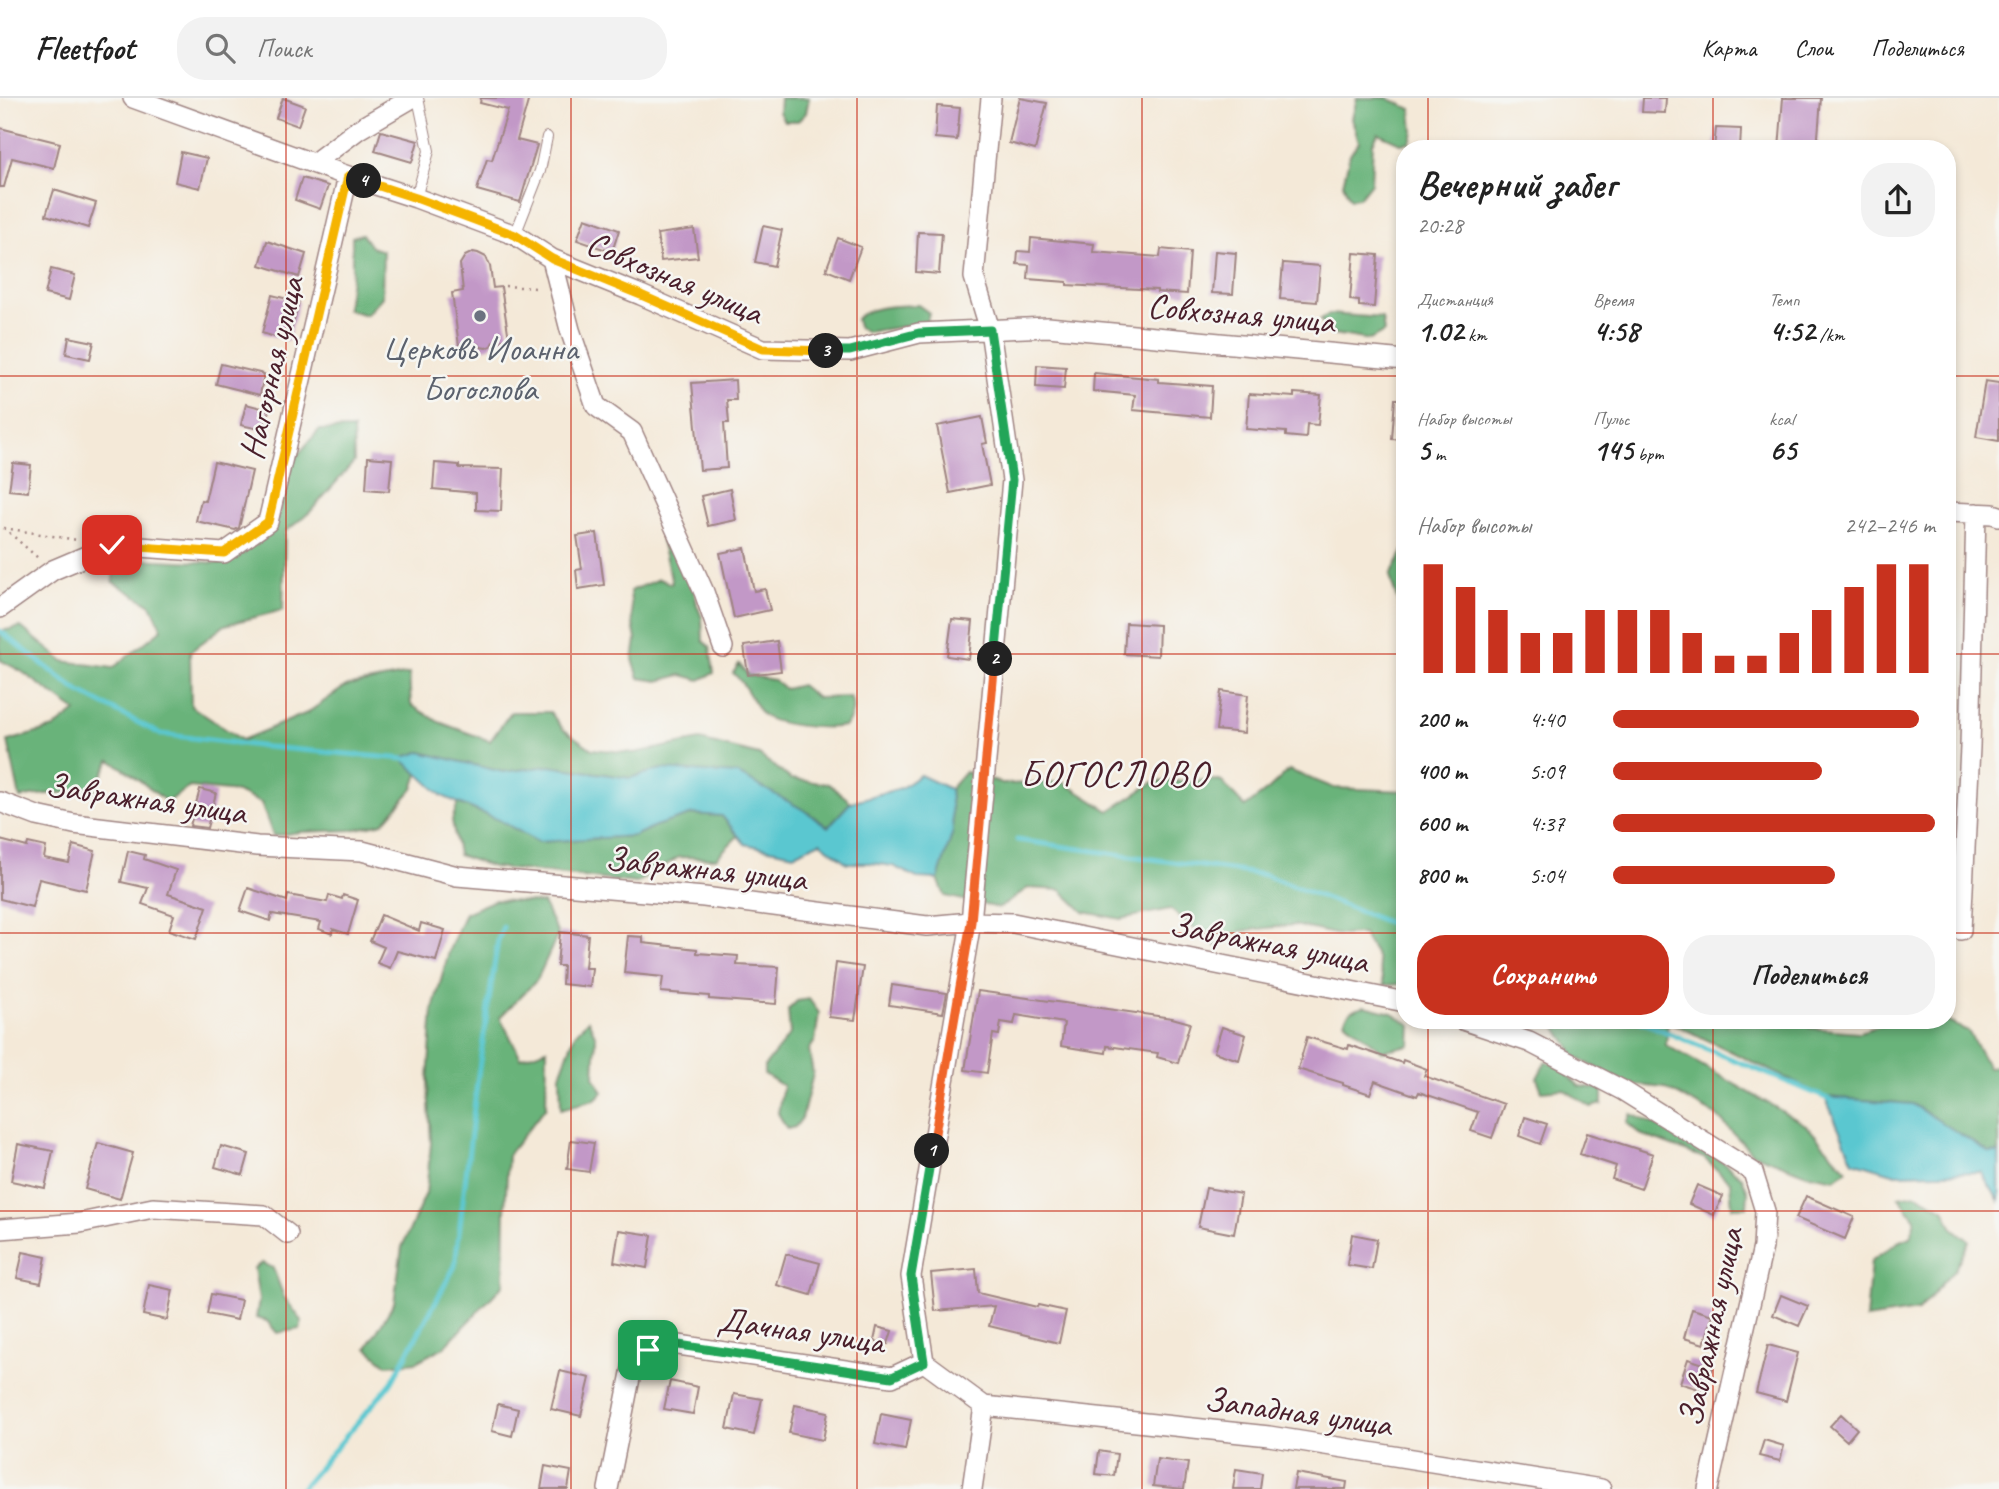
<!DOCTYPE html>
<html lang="ru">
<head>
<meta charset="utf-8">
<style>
  body { margin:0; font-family:Caveat,sans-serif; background:#f2f2f2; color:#222; height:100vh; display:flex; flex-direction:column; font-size:26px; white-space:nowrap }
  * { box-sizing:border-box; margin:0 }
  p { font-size:23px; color:#767676 }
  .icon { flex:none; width:38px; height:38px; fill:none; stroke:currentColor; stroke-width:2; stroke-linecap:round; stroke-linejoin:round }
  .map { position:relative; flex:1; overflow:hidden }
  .details { position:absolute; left:1396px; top:42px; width:560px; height:889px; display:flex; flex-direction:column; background:#fff; border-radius:28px; box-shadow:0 4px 10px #0003 }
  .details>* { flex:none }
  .pin { position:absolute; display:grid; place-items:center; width:60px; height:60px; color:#fff; margin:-30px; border-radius:14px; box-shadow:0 4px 10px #0006 }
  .km { position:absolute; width:35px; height:35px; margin:-18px; border-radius:50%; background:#222; color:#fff; font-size:19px; line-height:35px; text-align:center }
  .round { display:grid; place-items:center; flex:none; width:74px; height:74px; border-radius:28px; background:#f2f2f2 }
  .head { display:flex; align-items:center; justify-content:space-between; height:119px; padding:0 21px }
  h1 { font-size:38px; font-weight:600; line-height:52px }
  .stats { display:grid; grid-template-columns:repeat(3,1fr); gap:10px; height:119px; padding:7px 21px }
  .stats div { display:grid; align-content:center }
  .stats b { font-size:30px; font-weight:600 }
  .stats small { font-size:19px; font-weight:400 }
  .stats p { font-size:19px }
  .chart { height:196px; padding:14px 21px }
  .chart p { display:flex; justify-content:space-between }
  .chart svg { width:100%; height:126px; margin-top:7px; stroke:#c8321e; stroke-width:6 }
  .action { display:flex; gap:14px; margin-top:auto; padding:14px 21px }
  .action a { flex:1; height:80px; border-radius:28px; background:#c8321e; color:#fff; font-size:28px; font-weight:600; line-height:80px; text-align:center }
  .action a+a { background:#f2f2f2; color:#222 }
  ul { padding:0 21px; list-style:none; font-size:23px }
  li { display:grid; grid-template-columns:112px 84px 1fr; align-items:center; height:52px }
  li i { height:18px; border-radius:9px; background:#c8321e }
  header { display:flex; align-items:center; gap:42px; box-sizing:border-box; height:98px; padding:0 35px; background:#fff; border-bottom:2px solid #e0e0e0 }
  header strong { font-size:33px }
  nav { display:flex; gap:38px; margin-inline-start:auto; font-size:24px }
  .search { width:490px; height:63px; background:#f2f2f2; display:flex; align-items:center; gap:18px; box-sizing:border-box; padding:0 24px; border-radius:28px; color:#767676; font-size:26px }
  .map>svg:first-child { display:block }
</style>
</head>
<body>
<header>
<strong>Fleetfoot</strong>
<div class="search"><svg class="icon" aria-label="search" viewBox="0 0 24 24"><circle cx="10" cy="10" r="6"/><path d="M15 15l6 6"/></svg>Поиск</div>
<nav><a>Карта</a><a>Слои</a><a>Поделиться</a></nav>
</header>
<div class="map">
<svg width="1999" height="1391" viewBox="0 0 1999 1391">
  <rect width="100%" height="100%" fill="#f6f6f2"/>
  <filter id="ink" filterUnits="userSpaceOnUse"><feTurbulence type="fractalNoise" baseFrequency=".0143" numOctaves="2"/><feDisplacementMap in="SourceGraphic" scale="14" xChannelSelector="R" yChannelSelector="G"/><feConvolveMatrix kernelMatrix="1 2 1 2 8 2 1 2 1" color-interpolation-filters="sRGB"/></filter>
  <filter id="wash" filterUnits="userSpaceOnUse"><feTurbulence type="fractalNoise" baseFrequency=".00686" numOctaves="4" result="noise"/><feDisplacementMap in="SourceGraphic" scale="28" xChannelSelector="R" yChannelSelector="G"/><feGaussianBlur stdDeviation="1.57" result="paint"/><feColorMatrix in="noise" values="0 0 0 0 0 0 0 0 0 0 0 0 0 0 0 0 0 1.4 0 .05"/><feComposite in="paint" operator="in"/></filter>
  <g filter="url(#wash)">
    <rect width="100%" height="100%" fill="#f4e9d8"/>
    <path fill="#69b37a" stroke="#5a6952" stroke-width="2" d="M780 0H809L806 15 798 23H784L779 14Z
      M1357 0H1387L1411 11 1413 34 1410 44 1400 45 1378 35 1373 45 1371 85 1359 100 1350 101 1343 86 1350 56 1359 44 1352 21Z
      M362 136 371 149 383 153 382 199 366 217 347 211 352 173V139Z
      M918 207 929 215 926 225 867 234 858 229 856 221C868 207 901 208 918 207Z
      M1329 216 1382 220 1384 234 1370 242 1334 236 1320 222Z
      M353 331 354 364 310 414 285 434 283 512 225 527 190 554 191 608 242 642 307 615 346 588 409 576 411 607 439 624 490 643 511 614H550L563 631 592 651 634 655 700 642 759 657 791 681 829 686 851 704 828 729 804 712 661 671 630 680 549 668 503 674 420 654 402 660 418 676 413 691 383 725 352 732 300 734 273 738 261 705 237 694 190 689 167 704 130 675 110 662 92 697C68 693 45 695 20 700L8 643 54 630 76 613 21 573 0 562V533L21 529 63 563 113 570 162 531 151 507 113 484 114 460 221 465 278 420 290 366 319 332Z
      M673 440 690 471 697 507 702 520 703 543 710 549 714 575 700 582 681 577 658 583 639 580 633 562 636 542 633 526 630 493 659 481 671 486 672 484 661 442Z
      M1405 450V525H1404L1390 478Z
      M739 566 748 577 774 582 785 591 801 587 817 600 850 599C855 609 852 618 846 628 829 631 772 629 761 615 751 602 746 586 733 575Z
      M1289 672 1334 690 1405 693V886L1384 887 1377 859 1363 836 1339 837 1294 827 1241 833 1217 849 1170 811 1121 821 1084 814 1061 792 1028 790 999 810 945 798 938 781 953 733 950 691 965 674 1005 686 1063 684 1109 713 1154 684 1220 682 1245 709 1269 691Z
      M458 705 499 722 538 744 634 738 655 728 693 716 722 718 738 738 716 760 679 759 637 785 493 769 458 757 452 722Z
      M495 802 543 805 558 836 537 882 500 919 521 960 547 951 546 1009 508 1057 505 1114 504 1186 444 1249 416 1264 387 1267 367 1250 394 1205 402 1149 426 1095 431 1045 428 983 433 911 450 850 465 815Z
      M809 901 819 915 815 943 809 952 813 976 802 1020 795 1029 787 1031 778 1015 783 988 764 976V969L790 936 788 912 797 903Z
      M1365 908 1392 915 1411 927 1410 947 1382 953 1345 923C1347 913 1356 910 1365 908Z
      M588 922 596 939 594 979 603 994 594 1002 561 1011 560 977 575 936Z
      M1552 922H1802L1810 930 1859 934 1901 922H1944L1968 933 1988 969 1999 968V1055L1989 1054 1912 1006 1825 999 1668 923 1666 947 1806 1027 1847 1072 1835 1081 1804 1075 1752 1055 1716 1017 1665 990 1628 986 1577 960Z
      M1546 963 1564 972 1579 988 1602 991V1006L1591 1009 1563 991 1542 993 1537 980Z
      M1631 1016 1700 1047 1742 1079 1748 1094 1747 1109H1732L1730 1084 1704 1060 1640 1036 1627 1025Z
      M1916 1096 1944 1111 1952 1129 1969 1143 1955 1171 1918 1213 1866 1221 1871 1163 1898 1144 1911 1139 1915 1121 1899 1099Z
      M262 1165 273 1170 284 1199 302 1223 300 1231 277 1235 267 1223 256 1220 259 1202 254 1170Z"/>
    <path fill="#5ac7d0" stroke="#52737e" stroke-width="2" d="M420 654 503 674 549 668 630 680 661 671 738 676 804 712 828 729 851 704 901 690 920 677 950 691 953 733 938 781 917 780 893 768 871 765H847L820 744 794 756 745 746 722 718 693 716 655 728 634 738 538 744 499 722 442 698 401 660Z
      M1825 999 1912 1006 1989 1054 1999 1055V1103L1981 1074 1896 1076 1853 1063Z"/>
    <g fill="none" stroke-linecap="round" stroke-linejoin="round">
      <path stroke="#5ac7d0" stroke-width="5" d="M0 533 76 592 160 636 267 649 405 661
        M1017 742 1265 777 1405 831
        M1637 922 1831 1002
        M301 1391 392 1284 455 1168 478 977 498 842 503 829"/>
    </g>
    <g id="blocks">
      <path fill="#c298c7" d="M283 0 305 8 298 28 276 20Z
        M481 0H529L517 42 537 47 520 104 477 92 487 61 492 62 508 12 480 5Z
        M1020 0 1047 5 1035 52 1009 45Z
        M1643 0H1666L1665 15 1642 14Z
        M1783 0H1821L1817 51H1779Z
        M937 8 960 10 957 42 935 40Z
        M0 30 60 45 54 70 12 60 4 89H0Z
        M1716 30 1741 31 1740 51H1714Z
        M381 33 418 43 412 64 375 53Z
        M181 54 207 60 200 90 175 84Z
        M302 80 328 88 320 111 295 102Z
        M54 92 96 105 88 130 46 117Z
        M585 120 619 132 612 154 577 142Z
        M763 128 782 132 774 168 755 164Z
        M694 131 698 159 661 163 657 136Z
        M918 134 942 135 939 176 916 174Z
        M838 140 861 149 849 181 826 172Z
        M1031 140 1094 146 1093 154 1160 159 1161 151 1190 154 1187 196 1157 194V192L1067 187V184L1028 181 1029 167 1017 166 1018 153 1030 154Z
        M267 143 306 156 299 179 260 167Z
        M1215 153 1236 155 1233 196 1212 195Z
        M473 154 478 155 486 159 490 168 493 190 501 189 509 241 493 244 491 248 486 250 481 249 478 246 459 248 452 195 463 193 460 166 465 158Z
        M1354 155 1378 157 1374 209 1359 208V203L1350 202Z
        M1283 165 1320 168 1317 204 1280 201Z
        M51 171 75 177 69 202 45 196Z
        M272 197 299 204 288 243 262 235Z
        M69 239 94 244 90 261 66 256Z
        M221 266 264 276 260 297 216 286Z
        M1037 267 1066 269 1064 291 1036 289Z
        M1094 275 1159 281V284L1212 288 1210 319 1133 312 1135 297 1093 293Z
        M735 282 736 302H727L729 325H724L727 370 700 372 692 285Z
        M1985 283 1999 285V343L1976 339Z
        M1294 295 1321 297 1318 327 1307 326 1306 340 1286 338V334L1246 331 1249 296 1294 299Z
        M1395 301H1405V342L1392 341Z
        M246 306 269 312 264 332 241 327Z
        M982 319 987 345 982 346 990 387 950 395 937 328Z
        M368 359 392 361 389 393 366 391Z
        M214 364 252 373 239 430 235 432 196 423 201 402 205 403Z
        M13 365 31 367 28 394 9 392Z
        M435 365 459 367V370L503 371 501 413 476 412V395L433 391Z
        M730 391 736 422 708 428 701 398Z
        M597 435 604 487 578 491 576 472 582 471 577 438Z
        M745 450 754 493 765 491 770 512 734 520 720 455Z
        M952 521 973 523 969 561 947 558Z
        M1126 525 1159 527 1158 558 1124 556Z
        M777 543 781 573 748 577 744 548Z
        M1221 593 1248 597 1244 635 1216 632Z
        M200 691 216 695 207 730 190 728Z
        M0 742 27 749 28 745 46 749 44 760 69 765 73 747 95 753 86 792 39 781 32 809 0 801Z
        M128 753 145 757 144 761 176 772 168 796 207 809 196 841 169 832 174 817 142 806 148 790 121 784Z
        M248 790 287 803 288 797 327 804 329 797 342 801 343 797 358 802 348 836 333 831 332 836 319 831 321 824 272 816 270 823 240 813Z
        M381 817 419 833 421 825 445 832 436 863 397 853 390 870 377 865 384 849 370 843Z
        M560 834 588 837 585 870H592L590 889 562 886 563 868H557Z
        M628 838 643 839V845L697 851V855L738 858 737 867 779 869 776 906 709 901V898L661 894 663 879 624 875Z
        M836 865 863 869 855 922 829 919Z
        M892 887 947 895 943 915 889 907Z
        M978 893 1172 920 1190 925 1178 965 1157 959 1158 955 1107 948 1106 955 1061 948 1064 925 1016 917 1014 926 1001 924 999 937 993 936 987 975 965 972Z
        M1222 929 1246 937 1239 962 1214 954Z
        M1307 939 1348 951 1349 947 1402 965 1403 962 1427 971 1424 978 1504 1006 1492 1040 1471 1033 1478 1014 1419 994 1417 998 1375 983 1370 996 1343 987V985L1298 971Z
        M1525 1019 1547 1026 1540 1046 1519 1038Z
        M1587 1035 1653 1056 1641 1091 1612 1081 1616 1068 1580 1056Z
        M571 1042 594 1045 589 1074 567 1071Z
        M98 1045 133 1055 120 1101 85 1091Z
        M18 1046 53 1053 45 1090 11 1083Z
        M221 1048 249 1056 243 1077 215 1069Z
        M1697 1087 1723 1098 1714 1117 1689 1106Z
        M1206 1090 1241 1096 1234 1136 1198 1129Z
        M1806 1098 1854 1119 1845 1141 1796 1120Z
        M619 1132 652 1137 647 1170 614 1164Z
        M1352 1136 1377 1141 1372 1171 1347 1167Z
        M23 1154 46 1159 41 1185 17 1180Z
        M786 1156 820 1165 811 1197 777 1187Z
        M976 1171 978 1195 1037 1209 1038 1207 1066 1213 1059 1245 989 1228 994 1208 935 1213 931 1175Z
        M149 1187 173 1192 167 1222 143 1217Z
        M211 1196 241 1202 237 1222 207 1216Z
        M1781 1197 1808 1208 1799 1228 1773 1217Z
        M1692 1211 1713 1217 1704 1246 1684 1240Z
        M877 1229 892 1233 888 1246 874 1243Z
        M1768 1247 1798 1255 1786 1303 1756 1295Z
        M1688 1261 1713 1269 1705 1293 1680 1285Z
        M560 1273 590 1280 581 1318 551 1311Z
        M670 1283 698 1289 693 1316 664 1311Z
        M734 1296 762 1301 754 1337 727 1331Z
        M498 1306 518 1311 512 1338 492 1333Z
        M795 1307 828 1314 823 1342 789 1335Z
        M881 1316 911 1322 905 1352 875 1346Z
        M1841 1316 1857 1331 1847 1343 1830 1328Z
        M1764 1342 1784 1348 1780 1363 1759 1358Z
        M1099 1353 1117 1356 1114 1378 1096 1376Z
        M1157 1361 1188 1365 1184 1391 1153 1388Z
        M545 1368 571 1373 568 1391H541Z
        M1236 1371 1262 1375 1260 1391H1233Z
        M1296 1375 1347 1384 1346 1391H1293Z"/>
    </g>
  </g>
  <g filter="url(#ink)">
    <use href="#blocks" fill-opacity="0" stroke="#9f8482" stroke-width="2"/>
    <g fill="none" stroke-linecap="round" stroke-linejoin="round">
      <g stroke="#9f8482" stroke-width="12">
        <path id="service" d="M416 100 429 53 418 0
          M515 137 540 73 547 39"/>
      </g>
      <g stroke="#9f8482" stroke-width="22">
        <path id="minor" d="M133 0 348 78 416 100 515 137 552 161 641 197 763 251 850 253 919 235 1048 229 1405 262
          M314 65 359 31 412 0
          M552 161 570 232 596 308 632 334 704 494 723 549
          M1948 414 1993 416 1999 418
          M0 510 53 472 112 447 224 455 268 424 348 78
          M0 704 37 718 74 726 257 748 362 753 457 778 704 799 927 828 971 824 1013 825 1405 904
          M1961 832 1970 649 1976 415
          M1463 922 1529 944 1622 992 1753 1074 1765 1113 1763 1149 1708 1391
          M0 1131 80 1125 153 1110 264 1117 288 1136
          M984 1308 924 1264 911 1178 971 824 1012 382 990 232 974 179 991 0
          M984 1308 1269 1338 1601 1391
          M608 1391 633 1265 647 1252 672 1246 892 1279 924 1264
          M972 1391 984 1308"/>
      </g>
      <path stroke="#9f8482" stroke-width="2.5" stroke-dasharray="2 5" stroke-linecap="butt" d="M505 188 535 190
        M4 430 77 442
        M4 430 38 460"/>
      <use href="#service" stroke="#fff" stroke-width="10"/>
      <use href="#minor" stroke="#fff" stroke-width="19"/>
    </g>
  </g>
  <g fill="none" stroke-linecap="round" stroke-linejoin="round" filter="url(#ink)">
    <g stroke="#fff" stroke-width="14">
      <path id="split-1" d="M648 1252 672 1246 892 1279 924 1264 911 1178 932 1053"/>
    </g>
    <g stroke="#fff" stroke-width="14">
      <path id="split-2" d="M932 1053 971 824 995 561"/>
    </g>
    <g stroke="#fff" stroke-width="14">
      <path id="split-3" d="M826 253H850L919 235 990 232 1012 382 995 561"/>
    </g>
    <g stroke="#fff" stroke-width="14">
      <path id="split-4" d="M364 83 416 100 515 137 552 161 641 197 763 251 826 253"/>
    </g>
    <g stroke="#fff" stroke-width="14">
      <path id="split-5" d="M112 447 224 455 268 424 348 78 364 83"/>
    </g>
    <use href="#split-1" stroke="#22a559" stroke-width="9"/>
    <use href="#split-2" stroke="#f0652b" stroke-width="9"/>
    <use href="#split-3" stroke="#22a559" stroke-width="9"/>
    <use href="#split-4" stroke="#f5b400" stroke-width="9"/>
    <use href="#split-5" stroke="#f5b400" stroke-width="9"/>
  </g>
  <path fill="none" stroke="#c8321e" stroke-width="2" stroke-opacity="0.55" d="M286 0V1391M571 0V1391M857 0V1391M1142 0V1391M1428 0V51M1713 0V51M0 278H1405M1948 278H1999M0 556H1405M1948 556H1999M0 835H1405M1948 835H1999M1428 922V1391M1713 922V1391M0 1113H1999"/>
  <circle fill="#6b7280" stroke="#f6f6f2" stroke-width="2.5" cx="480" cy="218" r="7"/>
  <g text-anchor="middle" stroke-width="5" stroke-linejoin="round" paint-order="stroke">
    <g font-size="35" fill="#4a1f2b" stroke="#f6f6f2">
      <text transform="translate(675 179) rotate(23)" y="12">Совхозная улица</text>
      <text transform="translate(1241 215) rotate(5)" y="12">Совхозная улица</text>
      <text transform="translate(271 270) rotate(-77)" y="12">Нагорная улица</text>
      <text transform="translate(146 700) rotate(8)" y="12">Завражная улица</text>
      <text transform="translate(706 770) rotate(6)" y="12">Завражная улица</text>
      <text transform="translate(1269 844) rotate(11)" y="12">Завражная улица</text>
      <text transform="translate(1710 1229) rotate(-78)" y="12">Завражная улица</text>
      <text transform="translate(801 1232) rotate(8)" y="12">Дачная улица</text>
      <text transform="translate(1298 1313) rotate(8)" y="12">Западная улица</text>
    </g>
    <g font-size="35" fill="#5b616d" stroke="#f6f6f2">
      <text x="480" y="262">Церковь Иоанна<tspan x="480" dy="40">Богослова</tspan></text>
    </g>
    <g font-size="38" letter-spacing="2" fill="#4a1f2b" stroke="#f6f6f2">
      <text x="1115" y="688">БОГОСЛОВО</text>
    </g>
  </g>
</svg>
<div class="pin" style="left:648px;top:1252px;background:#1e9e55"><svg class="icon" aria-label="arrive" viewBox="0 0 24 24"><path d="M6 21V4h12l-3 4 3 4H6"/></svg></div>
<div class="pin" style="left:112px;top:447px;background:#d93025"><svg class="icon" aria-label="check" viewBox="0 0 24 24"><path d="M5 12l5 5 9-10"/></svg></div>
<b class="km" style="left:932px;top:1053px">1</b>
<b class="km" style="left:995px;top:561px">2</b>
<b class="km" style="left:826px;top:253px">3</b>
<b class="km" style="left:364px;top:83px">4</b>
<section class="details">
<div class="head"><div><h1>Вечерний забег</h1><p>20:28</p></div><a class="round"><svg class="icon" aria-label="share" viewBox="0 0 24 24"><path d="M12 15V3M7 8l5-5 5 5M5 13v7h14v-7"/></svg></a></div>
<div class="stats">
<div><p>Дистанция</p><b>1.02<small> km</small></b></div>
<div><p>Время</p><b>4:58</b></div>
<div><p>Темп</p><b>4:52<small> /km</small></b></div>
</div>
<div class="stats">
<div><p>Набор высоты</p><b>5<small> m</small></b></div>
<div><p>Пульс</p><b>145<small> bpm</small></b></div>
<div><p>kcal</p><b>65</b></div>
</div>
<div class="chart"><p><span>Набор высоты</span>242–246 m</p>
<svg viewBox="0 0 160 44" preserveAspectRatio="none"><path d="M5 44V6M15 44V14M25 44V22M35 44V30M45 44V30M55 44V22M65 44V22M75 44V22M85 44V30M95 44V38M105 44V38M115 44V30M125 44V22M135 44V14M145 44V6M155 44V6"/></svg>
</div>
<ul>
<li><b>200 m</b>4:40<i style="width:95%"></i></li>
<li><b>400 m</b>5:09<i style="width:65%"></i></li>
<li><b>600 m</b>4:37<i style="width:100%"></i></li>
<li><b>800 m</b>5:04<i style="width:69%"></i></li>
</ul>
<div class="action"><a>Сохранить</a><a>Поделиться</a></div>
</section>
</div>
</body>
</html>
